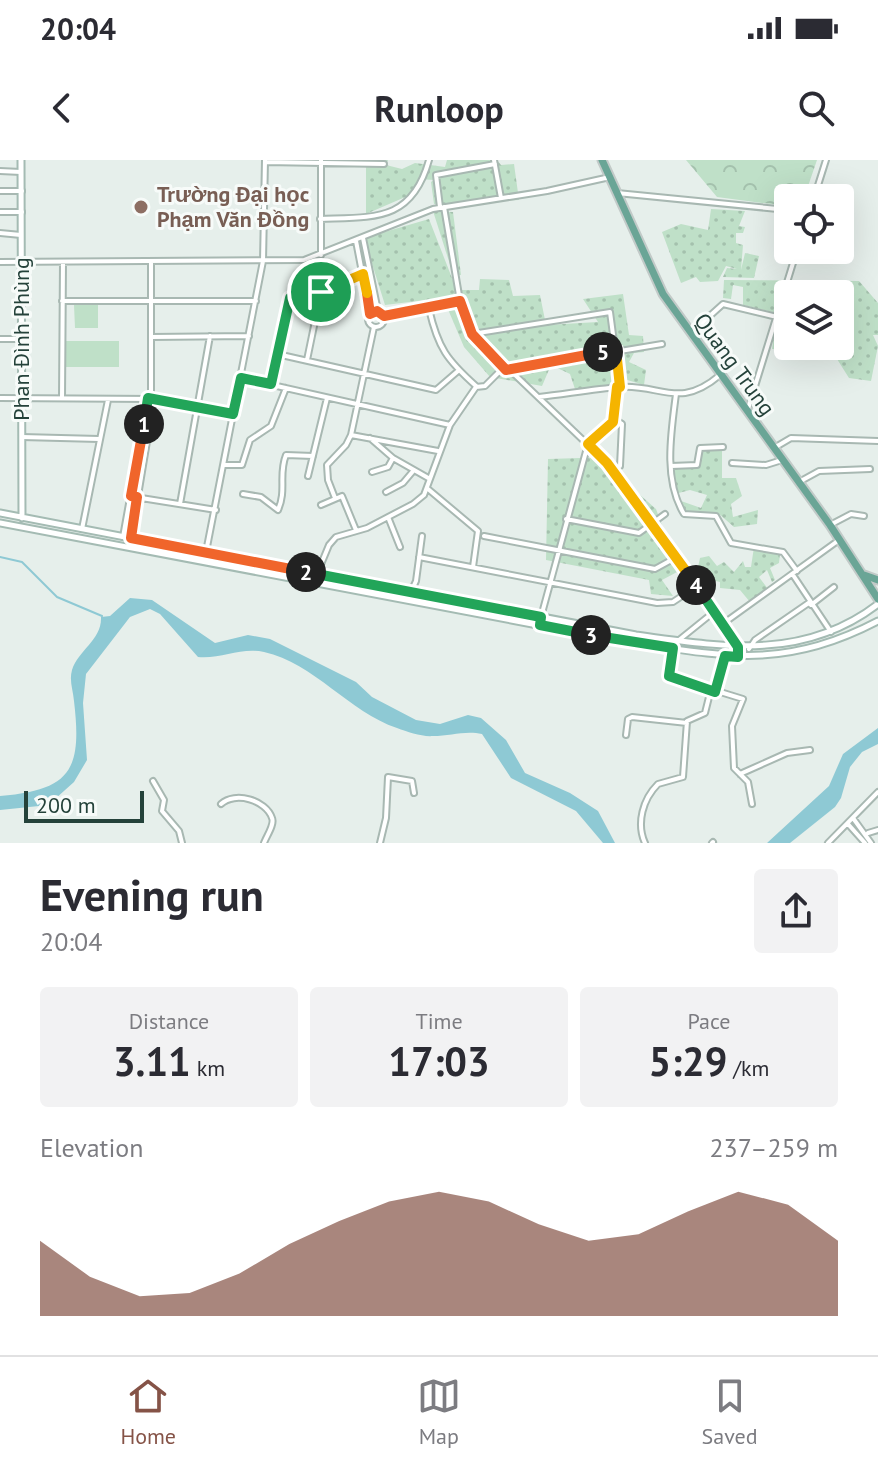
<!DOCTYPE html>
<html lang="en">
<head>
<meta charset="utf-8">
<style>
  body { margin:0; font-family:"PT Sans",sans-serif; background:#f2f2f3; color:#2b2b33; height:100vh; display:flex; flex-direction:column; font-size:30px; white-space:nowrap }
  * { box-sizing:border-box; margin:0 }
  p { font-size:26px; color:#7c7c81 }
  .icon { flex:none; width:44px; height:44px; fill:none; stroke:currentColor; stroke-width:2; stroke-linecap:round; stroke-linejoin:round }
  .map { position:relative; height:683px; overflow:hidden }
  .sheet { display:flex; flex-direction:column; background:#fff; flex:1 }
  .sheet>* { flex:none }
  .buttons { position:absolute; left:774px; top:24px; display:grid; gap:16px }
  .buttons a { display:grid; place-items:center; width:80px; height:80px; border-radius:8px; background:#fff; box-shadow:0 8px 32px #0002; font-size:40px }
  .scale { position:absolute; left:24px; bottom:20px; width:120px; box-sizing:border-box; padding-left:8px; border:4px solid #24423a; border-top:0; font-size:22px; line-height:28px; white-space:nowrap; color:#24423a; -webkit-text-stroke:6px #f7fbf9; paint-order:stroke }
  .pin { position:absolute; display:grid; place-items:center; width:68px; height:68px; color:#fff; margin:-34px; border:4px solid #fff; border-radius:50%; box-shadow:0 2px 8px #0007 }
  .km { position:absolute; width:40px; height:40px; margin:-20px; border-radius:50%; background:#222; color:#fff; font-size:22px; line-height:40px; text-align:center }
  .round { display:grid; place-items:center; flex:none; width:84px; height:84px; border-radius:8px; background:#f2f2f3 }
  .headline { display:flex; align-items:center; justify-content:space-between; height:136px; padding:0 40px }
  h1 { font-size:44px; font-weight:700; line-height:60px }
  .figures { display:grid; grid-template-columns:repeat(3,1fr); gap:12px; height:136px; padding:8px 40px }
  .figures div { display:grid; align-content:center; border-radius:8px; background:#f2f2f3; text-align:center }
  .figures b { font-size:40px; font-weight:700 }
  .figures small { font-size:22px; font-weight:400 }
  .figures p { font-size:22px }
  .chart { height:224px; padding:16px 40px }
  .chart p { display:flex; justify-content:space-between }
  .chart svg { width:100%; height:144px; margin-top:8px; fill:#855347; opacity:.7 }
  .status { display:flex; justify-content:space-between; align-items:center; height:56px; padding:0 40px; background:#fff; direction:ltr }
  .status svg { height:22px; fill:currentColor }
  header { display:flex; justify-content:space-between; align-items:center; height:104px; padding:0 40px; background:#fff; font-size:36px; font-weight:700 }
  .tabs { display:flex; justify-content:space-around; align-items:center; height:112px; border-top:2px solid #e1e1e2; background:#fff; font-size:22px; color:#7c7c81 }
  .tabs a { display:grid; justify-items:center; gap:4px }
  .tabs .current { color:#855347 }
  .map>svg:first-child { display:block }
</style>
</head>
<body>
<div class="status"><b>20:04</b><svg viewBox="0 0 49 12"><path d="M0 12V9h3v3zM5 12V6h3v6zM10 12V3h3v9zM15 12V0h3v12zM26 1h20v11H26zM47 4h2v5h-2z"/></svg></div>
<header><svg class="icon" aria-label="back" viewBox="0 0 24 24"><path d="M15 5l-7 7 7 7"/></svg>Runloop<svg class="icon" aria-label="search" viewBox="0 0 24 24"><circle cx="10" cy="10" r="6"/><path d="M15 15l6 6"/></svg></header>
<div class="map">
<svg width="878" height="683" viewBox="0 0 878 683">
  <defs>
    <pattern id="green-dots" width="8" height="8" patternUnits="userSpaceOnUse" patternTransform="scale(2)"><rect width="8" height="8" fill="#bfe0c8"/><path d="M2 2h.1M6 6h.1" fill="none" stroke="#a4c1ad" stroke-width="1.8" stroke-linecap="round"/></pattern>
    <pattern id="forest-crowns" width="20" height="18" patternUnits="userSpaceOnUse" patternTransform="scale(2)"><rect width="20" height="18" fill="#bfe0c8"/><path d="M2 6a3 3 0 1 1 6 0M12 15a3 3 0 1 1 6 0" fill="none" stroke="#a4c1ad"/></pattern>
  </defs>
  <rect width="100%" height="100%" fill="#e6efeb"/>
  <path fill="url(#green-dots)" fill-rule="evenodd" d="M366 0H388L386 5 402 9 415 3 445 7 447 0H497L501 5 514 4 519 40 434 44 431 22 434 20 418 19 410 35 366 54Z
    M711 49 745 51 739 66 745 67 743 73H736V83L743 85 741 110 745 93 759 96 754 118 723 117 727 108 737 109 726 106 718 121 700 122 696 117 681 123 662 72 681 64 708 70Z
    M433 51 453 52 461 115 453 114Z
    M429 59 459 136 385 145 364 78Z
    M480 119 509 120 513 136 540 135 546 165 598 162 583 139 623 134 629 175 643 176 644 192 634 193 629 202 646 210 644 225 624 219 614 231 575 229 570 214 551 205 542 226 490 217 464 187 447 147 463 139 461 130H479Z
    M724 120 859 121 878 143V175H873L878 186 871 221 849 218 837 199 809 191 772 189 777 153 743 145V127L733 125 731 139 723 138ZM788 134H840V186H788Z
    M702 290H722V318H736L742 336 731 344 733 357 758 350 757 364 734 367 718 353 688 354 681 341 701 348 707 335 690 330 675 334 674 307H700Z
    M612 297 630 326 656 349 679 411 662 420 673 436 651 434 649 420 546 400 548 299Z
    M754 387 780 394 779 403 770 408 775 420 772 422 767 410 759 417 768 429 750 442 740 430 720 428V422L712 420 706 432 695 420 703 414 698 407 700 398 709 396 717 406 724 402 734 412 743 401 745 407H751Z"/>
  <path fill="url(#forest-crowns)" d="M686 0H817L804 38H788L786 46 717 37Z"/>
  <path fill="#bfe0c8" d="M98 144V168H75L74 145Z
    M66 181H119V207H66Z"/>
  <path fill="#8ec9d4" d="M130 438 152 440 215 483 248 475 270 479 356 522 372 537 416 560 440 564 468 555 481 558 506 580 525 613 570 633 598 651 615 683H603L576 651 511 618 482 574C466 570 450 576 433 576 422 577 408 572 397 568 349 552 314 503 264 492 241 487 222 499 198 497L160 454 150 449 130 457 86 514 83 543 87 600 74 622 55 639 39 646 0 650V636C72 630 82 609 74 541 73 530 69 521 72 510 78 490 102 480 101 457L110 456Z
    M878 568V584L862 592 850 607 841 638 835 647 790 683H767L829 626 843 594Z"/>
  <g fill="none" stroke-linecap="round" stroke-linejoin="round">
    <path stroke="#8ec9d4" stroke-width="2" d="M0 397 22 402 57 437 102 456"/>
    <g stroke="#a8b8b2" stroke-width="8">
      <path id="street" d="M321 0V95
        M494 0 501 38
        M265 2 384 4
        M0 11 21 12
        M0 31H22
        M617 33 788 50
        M814 38 826 0
        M440 47 436 15 495 4
        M444 47 460 141 470 172 607 303 737 485
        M0 52H22
        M320 59C374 57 412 62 429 0
        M0 73 21 75
        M363 78 378 151
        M356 81 370 154
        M840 82H841
        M0 102 304 100 433 49 547 31 610 17
        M62 141H256
        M429 149C438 188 447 200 476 226
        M368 159a8 8 0 1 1 16 0a8 8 0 1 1-16 0Z
        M384 156 460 141
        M692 172 723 144 777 157
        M472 174 610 152 620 227
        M151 177 249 176
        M0 179H21
        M277 194 436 230 458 211
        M307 200 321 132
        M506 210 662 184
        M241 218 450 265
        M271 223 290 138 321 132 363 114
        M476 227 485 226 503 208
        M676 234C671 273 663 320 684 354L716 356 731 383 783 392 797 411
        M539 237C566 234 593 229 620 227 661 224 679 250 720 215
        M0 238 154 239 233 254
        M62 238 63 103
        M151 239V101
        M748 249 797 90
        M614 259 622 264 620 306
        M351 275 438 291
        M22 277 99 279
        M370 278 393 298 430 319
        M774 288 791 278 878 281
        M732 303 766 305 782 300
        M224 305H242L250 280 271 266 286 228
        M671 306 697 305 700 288 723 287
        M372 312 388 307 393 298
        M308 316 327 238
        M799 322 819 311 870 309
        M428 329 478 371 473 407
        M386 332 403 323 414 310
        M243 334 261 337 278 350C287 330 278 315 286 295L313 296
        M135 337 216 350
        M335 338 328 320 327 305 346 285 351 275 374 167
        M180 344 210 176
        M321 345 342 336 356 370
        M388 357 400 387
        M566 359 639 373 665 354
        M830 365 851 354 864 356
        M82 369 108 240
        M484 376 655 409 675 398
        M123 377 148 238
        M131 378 154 239
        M206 392 263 101 265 0
        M419 397 657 443 673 442 697 426
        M317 414 329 385 336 377 367 368 413 344 424 335 450 265 476 227
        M793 415 831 472
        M411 432 416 421 422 376
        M811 445 834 427
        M541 457 588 284 613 262 617 227
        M724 463 839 380
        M679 480 715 451
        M673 488 669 516 703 526 712 534
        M749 489 755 480 810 442
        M717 531 743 539 732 566 734 608 748 622 752 644
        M626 575 628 559 632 557 687 563
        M740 614 787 593 810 590
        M153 621 164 640 162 651 179 671 182 683
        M221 644C235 631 266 640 272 658 275 664 266 677 264 683
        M853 658 871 683
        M848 664 865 683
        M868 673 878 670
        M380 683 386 658 388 617 412 621 414 633
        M645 683C636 663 643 639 658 624L683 617 687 561 705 553 709 537 719 527 725 496
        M712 683 713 682
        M828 683 878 632"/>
    </g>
    <g stroke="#a4bbb3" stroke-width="9">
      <path id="secondary" d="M21 0 22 358
        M0 353 636 475C722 487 804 501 878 444
        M0 363 622 481C723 496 783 511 878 461"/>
    </g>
    <g stroke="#c2cac8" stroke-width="11">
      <path id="primary" d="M602 0 663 134 830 365 878 439
        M864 415 878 420"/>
    </g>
    <use href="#street" stroke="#fff" stroke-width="4"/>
    <use href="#secondary" stroke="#fff" stroke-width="5"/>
    <use href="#primary" stroke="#6aa596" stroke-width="7"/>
  </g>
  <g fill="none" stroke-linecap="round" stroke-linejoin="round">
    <g stroke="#fff" stroke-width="16">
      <path id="split-1" d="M144 264 148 238 233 254 241 218 271 224 290 138 321 132"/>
    </g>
    <g stroke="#fff" stroke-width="16">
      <path id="split-2" d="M144 264 131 336 137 337 131 378 306 412"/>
    </g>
    <g stroke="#fff" stroke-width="16">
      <path id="split-3" d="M306 412 541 457 540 465 591 475"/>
    </g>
    <g stroke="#fff" stroke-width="16">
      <path id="split-4" d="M591 475 673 488 669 516 715 532 725 496 738 497V487L696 425"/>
    </g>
    <g stroke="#fff" stroke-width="16">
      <path id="split-5" d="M603 192 616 190 620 227H617L613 262 588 284 607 303 696 425"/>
    </g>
    <g stroke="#fff" stroke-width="16">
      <path id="split-6" d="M367 133 370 154 377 151 384 156 460 141 472 174 506 210 603 192"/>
    </g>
    <g stroke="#fff" stroke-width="16">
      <path id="split-7" d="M321 132 363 114 367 133"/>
    </g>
    <use href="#split-1" stroke="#22a559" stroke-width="10"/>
    <use href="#split-2" stroke="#f0652b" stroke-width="10"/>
    <use href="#split-3" stroke="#22a559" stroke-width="10"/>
    <use href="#split-4" stroke="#22a559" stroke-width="10"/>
    <use href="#split-5" stroke="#f5b400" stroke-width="10"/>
    <use href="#split-6" stroke="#f0652b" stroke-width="10"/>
    <use href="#split-7" stroke="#f5b400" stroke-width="10"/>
  </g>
  <circle fill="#8d6e63" stroke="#f7fbf9" stroke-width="3" cx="141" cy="47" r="8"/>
  <g text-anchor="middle" stroke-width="6" stroke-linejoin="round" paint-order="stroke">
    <g font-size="22" font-weight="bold" fill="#785e54" stroke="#f7fbf9" text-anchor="start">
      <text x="157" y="42">Trường Đại học<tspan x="157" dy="25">Phạm Văn Đồng</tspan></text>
    </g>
    <g font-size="22" fill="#24423a" stroke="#f7fbf9">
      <text transform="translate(21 179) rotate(-90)" y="8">Phan Đình Phùng</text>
      <text transform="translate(735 204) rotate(54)" y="8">Quang Trung</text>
    </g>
  </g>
</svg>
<div class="buttons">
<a><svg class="icon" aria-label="locate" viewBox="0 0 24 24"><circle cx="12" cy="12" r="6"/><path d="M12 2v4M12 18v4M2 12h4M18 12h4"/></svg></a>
<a><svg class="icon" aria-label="layers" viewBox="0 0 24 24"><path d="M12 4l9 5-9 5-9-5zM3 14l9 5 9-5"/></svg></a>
</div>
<div class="scale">200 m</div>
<div class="pin" style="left:321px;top:132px;background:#1e9e55"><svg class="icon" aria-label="arrive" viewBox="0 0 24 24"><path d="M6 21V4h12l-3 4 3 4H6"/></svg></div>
<b class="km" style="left:144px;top:264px">1</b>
<b class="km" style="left:306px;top:412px">2</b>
<b class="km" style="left:591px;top:475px">3</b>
<b class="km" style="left:696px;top:425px">4</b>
<b class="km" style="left:603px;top:192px">5</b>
</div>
<section class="sheet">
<div class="headline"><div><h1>Evening run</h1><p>20:04</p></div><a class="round"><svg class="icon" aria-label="share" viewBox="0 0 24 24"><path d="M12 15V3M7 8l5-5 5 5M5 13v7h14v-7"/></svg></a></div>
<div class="figures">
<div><p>Distance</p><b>3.11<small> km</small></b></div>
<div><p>Time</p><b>17:03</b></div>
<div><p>Pace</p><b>5:29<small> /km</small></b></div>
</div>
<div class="chart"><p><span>Elevation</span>237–259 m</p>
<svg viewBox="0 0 160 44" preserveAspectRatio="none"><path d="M0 44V21L10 32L20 38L30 37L40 31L50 22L60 15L70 9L80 6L90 9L100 16L110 21L120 19L130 12L140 6L150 10L160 21V44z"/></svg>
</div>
</section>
<nav class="tabs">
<a class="current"><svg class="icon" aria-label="home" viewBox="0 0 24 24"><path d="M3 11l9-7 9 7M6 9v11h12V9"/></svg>Home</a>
<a><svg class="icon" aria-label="map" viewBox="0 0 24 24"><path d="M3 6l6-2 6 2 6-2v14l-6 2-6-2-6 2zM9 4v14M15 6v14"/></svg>Map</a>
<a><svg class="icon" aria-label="saved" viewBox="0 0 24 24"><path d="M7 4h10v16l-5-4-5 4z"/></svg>Saved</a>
</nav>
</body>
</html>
